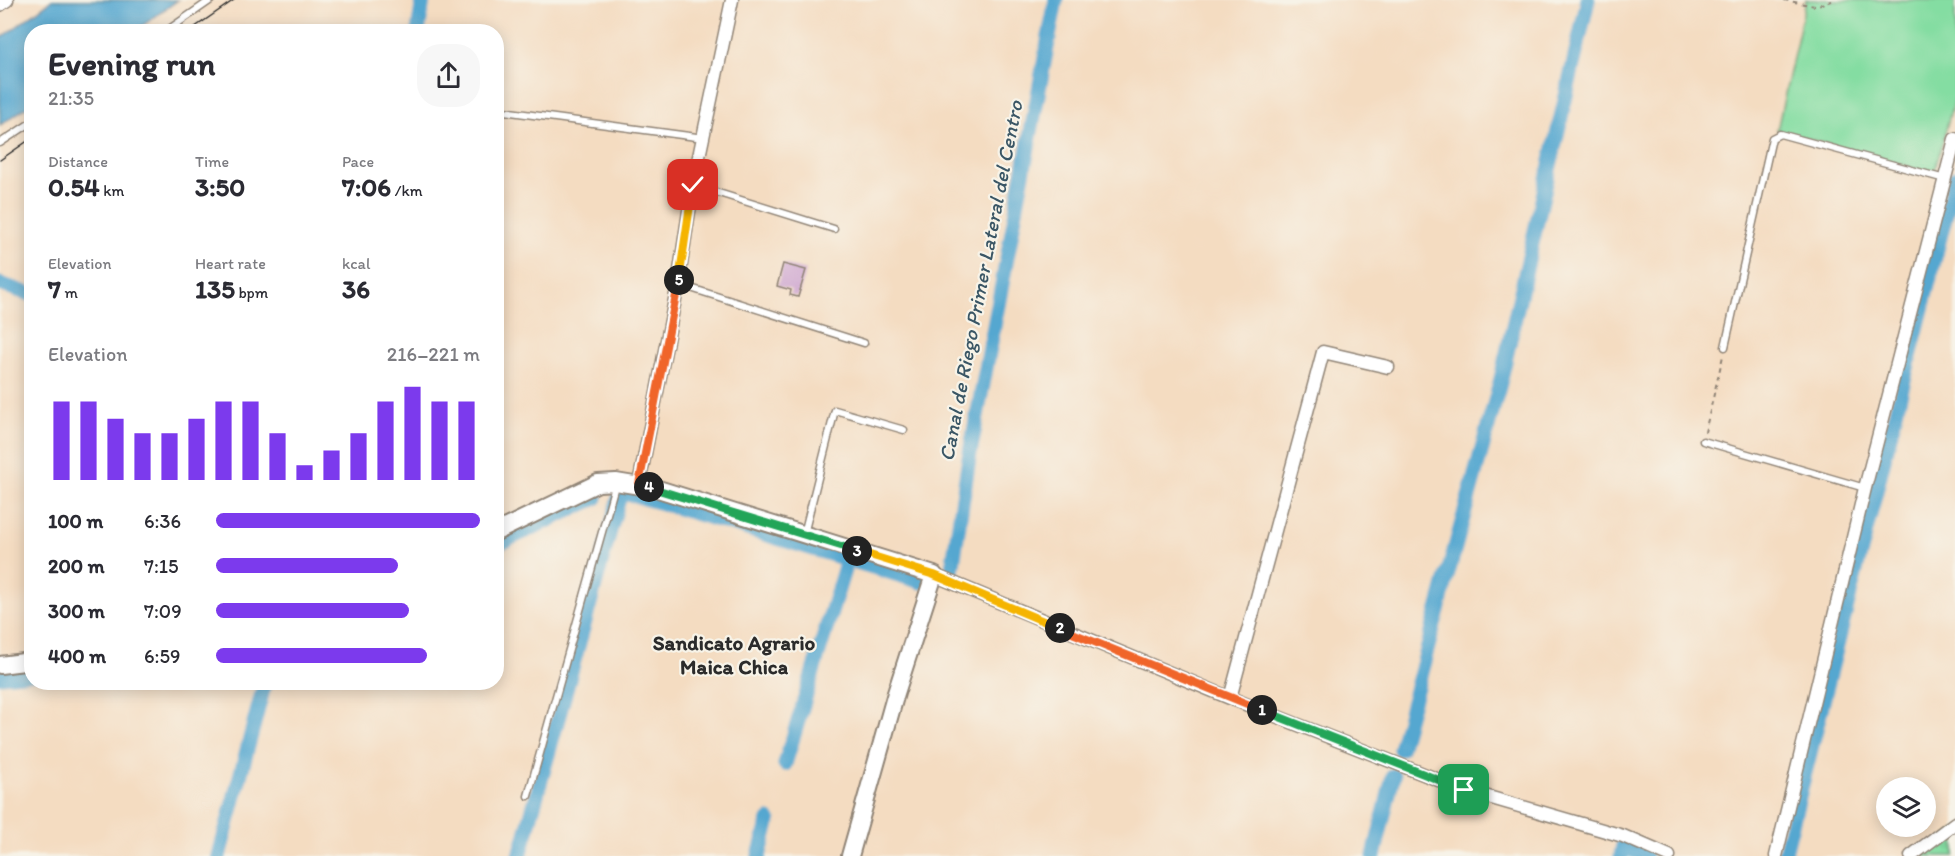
<!DOCTYPE html>
<html lang="en">
<head>
<meta charset="utf-8">
<style>
  body { margin:0; font-family:Itim,sans-serif; background:#f7f7f7; color:#2b2b33; height:100vh; display:flex; flex-direction:column; font-size:22px; white-space:nowrap }
  * { box-sizing:border-box; margin:0 }
  p { font-size:20px; color:#7c7c81 }
  .icon { flex:none; width:33px; height:33px; fill:none; stroke:currentColor; stroke-width:2; stroke-linecap:round; stroke-linejoin:round }
  .map { position:relative; flex:1; overflow:hidden }
  .panel { position:absolute; left:24px; top:24px; width:480px; height:666px; display:flex; flex-direction:column; background:#fff; border-radius:24px; box-shadow:0 3px 15px #0003 }
  .panel>* { flex:none }
  .tools { position:absolute; left:1876px; top:777px; display:grid; gap:12px }
  .tools a { display:grid; place-items:center; width:60px; height:60px; border-radius:50%; background:#fff; box-shadow:0 3px 15px #0003; font-size:30px }
  .pin { position:absolute; display:grid; place-items:center; width:51px; height:51px; color:#fff; margin:-26px; border-radius:12px; box-shadow:0 3px 9px #0006 }
  .km { position:absolute; width:30px; height:30px; margin:-15px; border-radius:50%; background:#222; color:#fff; font-size:16px; line-height:30px; text-align:center }
  .round { display:grid; place-items:center; flex:none; width:63px; height:63px; border-radius:24px; background:#f7f7f7 }
  .summary { display:flex; align-items:center; justify-content:space-between; height:102px; padding:0 24px }
  h1 { font-size:33px; font-weight:700; line-height:45px }
  .stats { display:grid; grid-template-columns:repeat(3,1fr); gap:9px; height:102px; padding:6px 24px }
  .stats div { display:grid; align-content:center }
  .stats b { font-size:26px; font-weight:700 }
  .stats small { font-size:16px; font-weight:400 }
  .stats p { font-size:16px }
  .chart { height:168px; padding:12px 24px }
  .chart p { display:flex; justify-content:space-between }
  .chart svg { width:100%; height:108px; margin-top:6px; stroke:#7c3aed; stroke-width:6 }
  ul { padding:0 24px; list-style:none; font-size:20px }
  li { display:grid; grid-template-columns:96px 72px 1fr; align-items:center; height:45px }
  li i { height:15px; border-radius:8px; background:#7c3aed }
  .map>svg:first-child { display:block }
</style>
</head>
<body>
<div class="map">
<svg width="1955" height="856" viewBox="0 0 1955 856">
  <defs>
    <pattern id="grass-tufts" width="24" height="20" patternUnits="userSpaceOnUse" patternTransform="scale(1.5)"><rect width="24" height="20" fill="#84dda2"/><path d="M3 7l-1-3M5 7V3M7 7l1-3M15 17l-1-3M17 17v-4M19 17l1-3" fill="none" stroke="#72be8c"/></pattern>
  </defs>
  <rect width="100%" height="100%" fill="#f7f3e8"/>
  <filter id="ink" filterUnits="userSpaceOnUse"><feTurbulence type="fractalNoise" baseFrequency=".0167" numOctaves="2"/><feDisplacementMap in="SourceGraphic" scale="12" xChannelSelector="R" yChannelSelector="G"/><feConvolveMatrix kernelMatrix="1 2 1 2 8 2 1 2 1" color-interpolation-filters="sRGB"/></filter>
  <filter id="wash" filterUnits="userSpaceOnUse"><feTurbulence type="fractalNoise" baseFrequency=".008" numOctaves="4" result="noise"/><feDisplacementMap in="SourceGraphic" scale="24" xChannelSelector="R" yChannelSelector="G"/><feGaussianBlur stdDeviation="1.35" result="paint"/><feColorMatrix in="noise" values="0 0 0 0 0 0 0 0 0 0 0 0 0 0 0 0 0 1.4 0 .05"/><feComposite in="paint" operator="in"/></filter>
  <g filter="url(#wash)">
    <rect width="100%" height="100%" fill="#f4dcc1"/>
    <path fill="url(#grass-tufts)" stroke="#588466" stroke-width="1.5" d="M1955 830V856H1921Z"/>
    <path fill="#84dda2" stroke="#588466" stroke-width="1.5" d="M1806 0H1955V96L1934 174 1777 130Z"/>
    <path fill="#55a7d0" stroke="#40697e" stroke-width="1.5" d="M52 0H178L135 31 32 32 31 104 0 125V39Z"/>
    <g fill="none" stroke-linecap="round" stroke-linejoin="round">
      <path stroke="#55a7d0" stroke-width="15" d="M418 32 423 0
        M0 284 32 295
        M496 545 596 498
        M952 570 969 458 1056 0
        M0 676 32 673
        M1400 749 1500 383 1588 0
        M785 764 847 560
        M219 856 265 682
        M520 856 620 495 629 494 662 503 922 582
        M759 856 769 820
        M1374 856 1393 776
        M1621 856 1623 846 1645 856
        M1784 856 1955 178"/>
    </g>
    <g id="blocks">
      <path fill="#c799cc" d="M783 264 806 270 798 297 790 295 791 290 777 286Z"/>
    </g>
  </g>
  <g filter="url(#ink)">
    <use href="#blocks" fill-opacity="0" stroke="#908476" stroke-width="1.5"/>
    <g fill="none" stroke-linecap="round" stroke-linejoin="round">
      <g stroke="#908476" stroke-width="9">
        <path id="service" d="M165 32 211 0
          M496 110 704 138
          M0 143 32 122
          M693 185 834 229
          M678 284 864 343
          M1725 347 1772 138 1780 134 1945 179
          M1703 441 1865 488
          M804 534 835 410 904 430
          M528 796 616 482"/>
      </g>
      <g stroke="#908476" stroke-width="15">
        <path id="minor" d="M0 5 7 0
          M639 484 678 284 693 185 732 0
          M934 575 1230 698 1464 790 1623 836 1669 856
          M1230 698 1323 352 1388 367
          M1776 856 1865 488 1955 139
          M1911 856 1955 823"/>
      </g>
      <g stroke="#908476" stroke-width="20">
        <path id="tertiary" d="M496 532 598 483 616 482 658 489 934 575 896 693 850 856
          M0 665 32 661"/>
      </g>
      <path stroke="#908476" stroke-width="2" stroke-dasharray="4.5 4.5" stroke-linecap="butt" d="M1784 0 1815 6 1834 0
        M1705 432 1723 356"/>
      <use href="#service" stroke="#fff" stroke-width="6"/>
      <use href="#minor" stroke="#fff" stroke-width="12"/>
      <use href="#tertiary" stroke="#fff" stroke-width="16"/>
      <path stroke="#2b2b2b" stroke-width="1.5" d="M188 32 234 0
        M0 160 32 138"/>
    </g>
  </g>
  <g fill="none" stroke-linecap="round" stroke-linejoin="round" filter="url(#ink)">
    <g stroke="#fff" stroke-width="12">
      <path id="split-1" d="M1262 710 1464 790"/>
    </g>
    <g stroke="#fff" stroke-width="12">
      <path id="split-2" d="M1060 628 1262 710"/>
    </g>
    <g stroke="#fff" stroke-width="12">
      <path id="split-3" d="M857 551 934 575 1060 628"/>
    </g>
    <g stroke="#fff" stroke-width="12">
      <path id="split-4" d="M649 487 857 551"/>
    </g>
    <g stroke="#fff" stroke-width="12">
      <path id="split-5" d="M649 487 639 484 679 280"/>
    </g>
    <g stroke="#fff" stroke-width="12">
      <path id="split-6" d="M679 280 693 185"/>
    </g>
    <use href="#split-1" stroke="#22a559" stroke-width="8"/>
    <use href="#split-2" stroke="#f0652b" stroke-width="8"/>
    <use href="#split-3" stroke="#f5b400" stroke-width="8"/>
    <use href="#split-4" stroke="#22a559" stroke-width="8"/>
    <use href="#split-5" stroke="#f0652b" stroke-width="8"/>
    <use href="#split-6" stroke="#f5b400" stroke-width="8"/>
  </g>
  <g text-anchor="middle" stroke-width="4.5" stroke-linejoin="round" paint-order="stroke">
    <g font-size="21" font-style="italic" fill="#3a5665" stroke="#f7f3e8">
      <text transform="translate(981 281) rotate(-79)" y="7">Canal de Riego Primer Lateral del Centro</text>
    </g>
    <g font-size="21" font-weight="bold" fill="#2b2b2b" stroke="#f7f3e8">
      <text x="734" y="650">Sandicato Agrario<tspan x="734" dy="24">Maica Chica</tspan></text>
    </g>
  </g>
</svg>
<div class="tools">
<a><svg class="icon" aria-label="layers" viewBox="0 0 24 24"><path d="M12 4l9 5-9 5-9-5zM3 14l9 5 9-5"/></svg></a>
</div>
<div class="pin" style="left:1464px;top:790px;background:#1e9e55"><svg class="icon" aria-label="arrive" viewBox="0 0 24 24"><path d="M6 21V4h12l-3 4 3 4H6"/></svg></div>
<div class="pin" style="left:693px;top:185px;background:#d93025"><svg class="icon" aria-label="check" viewBox="0 0 24 24"><path d="M5 12l5 5 9-10"/></svg></div>
<b class="km" style="left:1262px;top:710px">1</b>
<b class="km" style="left:1060px;top:628px">2</b>
<b class="km" style="left:857px;top:551px">3</b>
<b class="km" style="left:649px;top:487px">4</b>
<b class="km" style="left:679px;top:280px">5</b>
<section class="panel">
<div class="summary"><div><h1>Evening run</h1><p>21:35</p></div><a class="round"><svg class="icon" aria-label="share" viewBox="0 0 24 24"><path d="M12 15V3M7 8l5-5 5 5M5 13v7h14v-7"/></svg></a></div>
<div class="stats">
<div><p>Distance</p><b>0.54<small> km</small></b></div>
<div><p>Time</p><b>3:50</b></div>
<div><p>Pace</p><b>7:06<small> /km</small></b></div>
</div>
<div class="stats">
<div><p>Elevation</p><b>7<small> m</small></b></div>
<div><p>Heart rate</p><b>135<small> bpm</small></b></div>
<div><p>kcal</p><b>36</b></div>
</div>
<div class="chart"><p><span>Elevation</span>216–221 m</p>
<svg viewBox="0 0 160 44" preserveAspectRatio="none"><path d="M5 44V12M15 44V12M25 44V19M35 44V25M45 44V25M55 44V19M65 44V12M75 44V12M85 44V25M95 44V38M105 44V32M115 44V25M125 44V12M135 44V6M145 44V12M155 44V12"/></svg>
</div>
<ul>
<li><b>100 m</b>6:36<i style="width:100%"></i></li>
<li><b>200 m</b>7:15<i style="width:69%"></i></li>
<li><b>300 m</b>7:09<i style="width:73%"></i></li>
<li><b>400 m</b>6:59<i style="width:80%"></i></li>
</ul>
</section>
</div>
</body>
</html>
